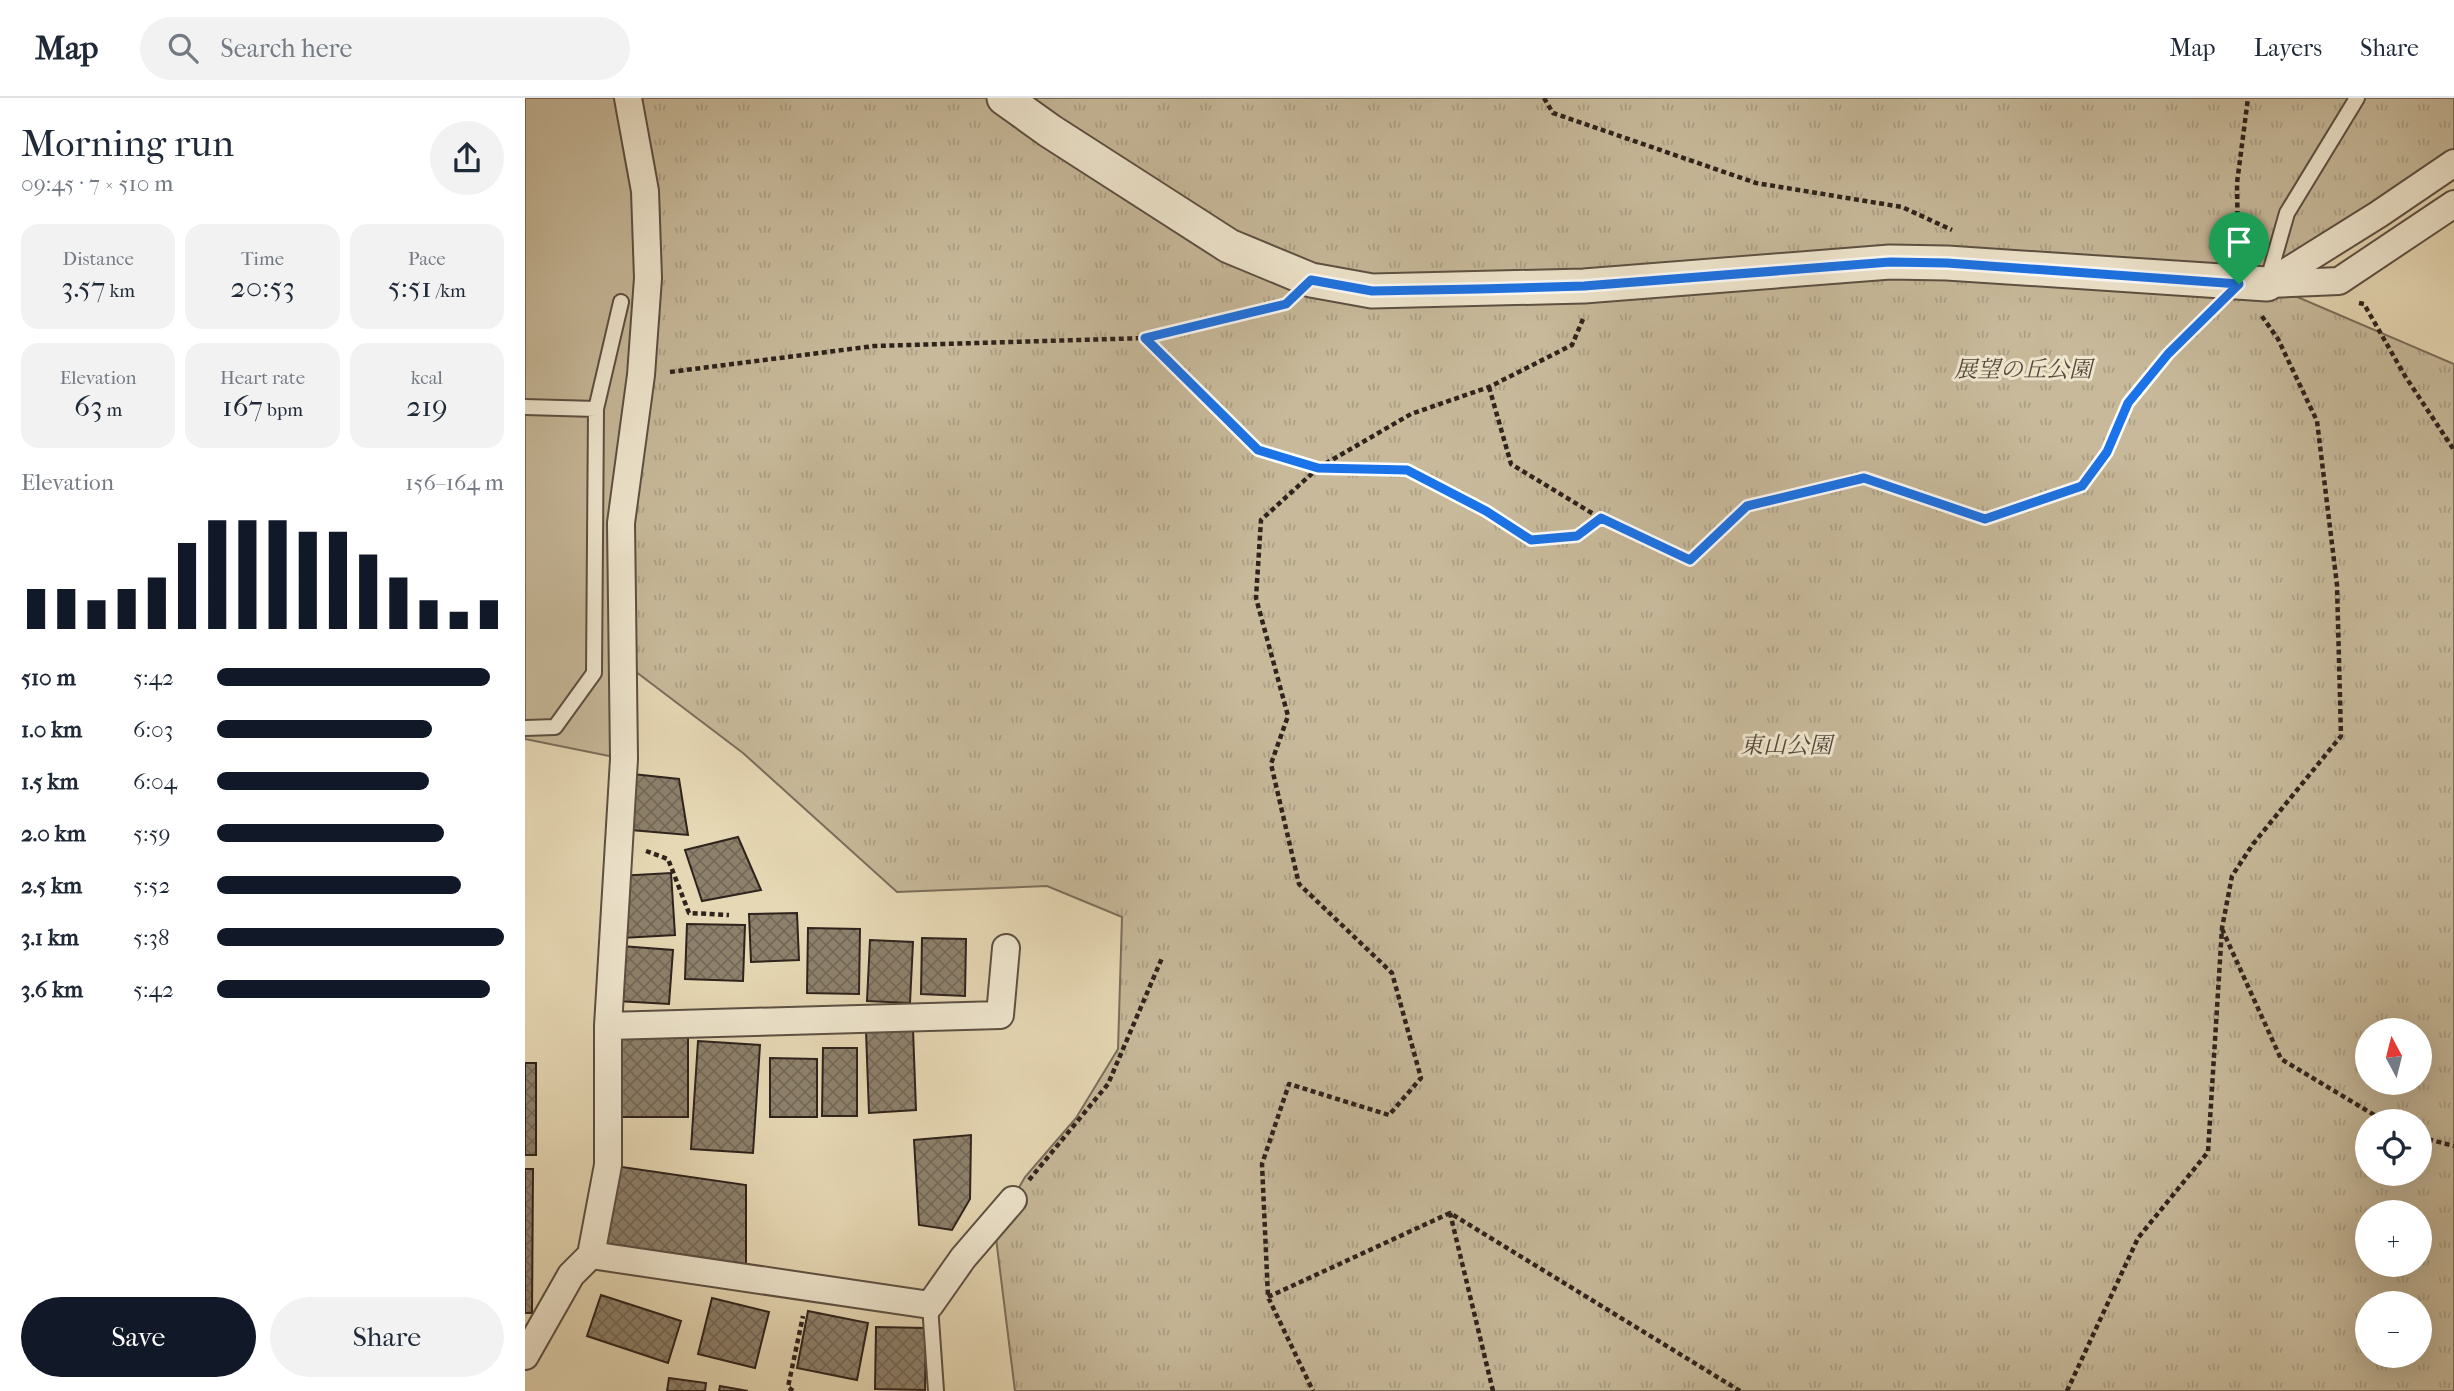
<!DOCTYPE html>
<html lang="en">
<head>
<meta charset="utf-8">
<style>
  body { margin:0; font-family:"IM FELL French Canon","Noto Serif JP",serif; background:#f2f2f3; color:#1f2937; height:100vh; display:flex; flex-direction:column; font-size:26px; white-space:nowrap }
  * { box-sizing:border-box; margin:0 }
  p { font-size:23px; color:#747a83 }
  .icon { flex:none; width:38px; height:38px; fill:none; stroke:currentColor; stroke-width:2; stroke-linecap:round; stroke-linejoin:round }
  .map { position:relative; flex:1; overflow:hidden }
  .details { display:flex; flex-direction:column; background:#fff; width:525px }
  .details>* { flex:none }
  .needle { width:46px; rotate:353deg }
  .fabs { position:absolute; left:1830px; top:920px; display:grid; gap:14px }
  .fabs a { display:grid; place-items:center; width:77px; height:77px; border-radius:50%; background:#fff; box-shadow:0 7px 28px #0002; font-size:35px }
  .pin { position:absolute; display:grid; place-items:center; width:60px; height:60px; color:#fff; margin:-72px -30px; border-radius:50% 50% 50% 0; rotate:-45deg; box-shadow:0 0 7px #0007 }
  .pin .icon { rotate:45deg }
  .round { display:grid; place-items:center; flex:none; width:74px; height:74px; border-radius:37px; background:#f2f2f3 }
  .headline { display:flex; align-items:center; justify-content:space-between; height:119px; padding:0 21px }
  h1 { font-size:38px; font-weight:600; line-height:52px }
  .metrics { display:grid; grid-template-columns:repeat(3,1fr); gap:10px; height:119px; padding:7px 21px }
  .metrics div { display:grid; align-content:center; border-radius:18px; background:#f2f2f3; text-align:center }
  .metrics b { font-size:30px; font-weight:600 }
  .metrics small { font-size:19px; font-weight:400 }
  .metrics p { font-size:19px }
  .chart { height:196px; padding:14px 21px }
  .chart p { display:flex; justify-content:space-between }
  .chart svg { width:100%; height:126px; margin-top:7px; stroke:#111827; stroke-width:6 }
  .primary-button { display:flex; gap:14px; margin-top:auto; padding:14px 21px }
  .primary-button a { flex:1; height:80px; border-radius:42px; background:#111827; color:#fff; font-size:28px; font-weight:600; line-height:80px; text-align:center }
  .primary-button a+a { background:#f2f2f3; color:#1f2937 }
  ul { padding:0 21px; list-style:none; font-size:23px }
  li { display:grid; grid-template-columns:112px 84px 1fr; align-items:center; height:52px }
  li i { height:18px; border-radius:9px; background:#111827 }
  header { display:flex; align-items:center; gap:42px; box-sizing:border-box; height:98px; padding:0 35px; background:#fff; border-bottom:2px solid #e0e1e3 }
  header strong { font-size:33px }
  nav { display:flex; gap:38px; margin-inline-start:auto; font-size:24px }
  .search { width:490px; height:63px; background:#f2f2f3; display:flex; align-items:center; gap:18px; box-sizing:border-box; padding:0 24px; border-radius:38px; color:#747a83; font-size:26px }
  main { display:flex; flex:1; min-height:0 }
  .map>svg:first-child { display:block }
</style>
</head>
<body>
<header>
<strong>Map</strong>
<div class="search"><svg class="icon" aria-label="search" viewBox="0 0 24 24"><circle cx="10" cy="10" r="6"/><path d="M15 15l6 6"/></svg>Search here</div>
<nav><a>Map</a><a>Layers</a><a>Share</a></nav>
</header>
<main>
<section class="details">
<div class="headline"><div><h1>Morning run</h1><p>09:45 · 7 × 510 m</p></div><a class="round"><svg class="icon" aria-label="share" viewBox="0 0 24 24"><path d="M12 15V3M7 8l5-5 5 5M5 13v7h14v-7"/></svg></a></div>
<div class="metrics">
<div><p>Distance</p><b>3.57<small> km</small></b></div>
<div><p>Time</p><b>20:53</b></div>
<div><p>Pace</p><b>5:51<small> /km</small></b></div>
</div>
<div class="metrics">
<div><p>Elevation</p><b>63<small> m</small></b></div>
<div><p>Heart rate</p><b>167<small> bpm</small></b></div>
<div><p>kcal</p><b>219</b></div>
</div>
<div class="chart"><p><span>Elevation</span>156–164 m</p>
<svg viewBox="0 0 160 44" preserveAspectRatio="none"><path d="M5 44V30M15 44V30M25 44V34M35 44V30M45 44V26M55 44V14M65 44V6M75 44V6M85 44V6M95 44V10M105 44V10M115 44V18M125 44V26M135 44V34M145 44V38M155 44V34"/></svg>
</div>
<ul>
<li><b>510 m</b>5:42<i style="width:95%"></i></li>
<li><b>1.0 km</b>6:03<i style="width:75%"></i></li>
<li><b>1.5 km</b>6:04<i style="width:74%"></i></li>
<li><b>2.0 km</b>5:59<i style="width:79%"></i></li>
<li><b>2.5 km</b>5:52<i style="width:85%"></i></li>
<li><b>3.1 km</b>5:38<i style="width:100%"></i></li>
<li><b>3.6 km</b>5:42<i style="width:95%"></i></li>
</ul>
<div class="primary-button"><a>Save</a><a>Share</a></div>
</section>
<div class="map">
<svg width="1929" height="1293" viewBox="0 0 1929 1293">
  <defs>
    <pattern id="park-tufts" width="24" height="20" patternUnits="userSpaceOnUse" patternTransform="scale(1.75)"><rect width="24" height="20" fill="#c7b99a"/><path d="M3 7l-1-3M5 7V3M7 7l1-3M15 17l-1-3M17 17v-4M19 17l1-3" fill="none" stroke="#ab9f84"/></pattern>
    <pattern id="building-cross-hatch" width="8" height="8" patternUnits="userSpaceOnUse" patternTransform="scale(1.75)"><rect width="8" height="8" fill="#8e816c"/><path d="M0 0l8 8M0 8l8-8" fill="none" stroke="#746958"/></pattern>
  </defs>
  <rect width="100%" height="100%" fill="#e6d8b4"/>
  <filter id="stains"><feTurbulence type="fractalNoise" baseFrequency=".00286" numOctaves="4"/><feColorMatrix values="0 0 0 0 .2 0 0 0 0 .09 0 0 0 0 .02 0 0 0 .5 -.17"/></filter>
  <radialGradient id="worn" r=".72"><stop offset=".6" stop-color="#630" stop-opacity="0"/><stop offset="1" stop-color="#630" stop-opacity=".3"/></radialGradient>
  <path fill="url(#park-tufts)" stroke="#7b6e5c" stroke-width="2" fill-rule="evenodd" d="M101 0H1929V52L1742 186 1929 266V1293H490L470 1132 500 1079 551 1020 593 951 597 819 522 788 372 794 218 655 98 564ZM1843 933H1895V985H1843ZM1843 1024H1895V1076H1843ZM1843 1115H1895V1167H1843ZM1843 1206H1895V1258H1843Z"/>
  <path fill="#c7b99a" stroke="#7b6e5c" stroke-width="2" d="M0 0H103L120 93 98 564 99 661 0 641Z"/>
  <path fill="url(#building-cross-hatch)" stroke="#2f231d" stroke-width="2" d="M98 675 154 681 163 737 106 732Z
    M213 739 236 792 177 803 160 752Z
    M146 775 150 837 97 840 93 778Z
    M272 815 274 862 226 864 224 816Z
    M162 826 220 827 218 883 160 881Z
    M283 830 335 831 334 896 282 895Z
    M397 840 441 841 440 898 396 896Z
    M345 842 388 844 385 905 342 903Z
    M96 848 148 852 144 906 92 903Z
    M388 931 391 1012 344 1015 341 933Z
    M87 934H163V1019H88Z
    M173 943 235 947 228 1055 166 1051Z
    M298 950H332V1018H297Z
    M245 960 292 961V1019H245Z
    M0 965H11V1057H0Z
    M446 1037 445 1101 427 1132 394 1127 389 1042Z
    M83 1067 221 1087V1180L71 1159Z
    M0 1071H8L7 1215H0Z
    M76 1197 156 1223 143 1265 62 1238Z
    M187 1200 244 1214 230 1270 173 1256Z
    M283 1213 343 1225 332 1282 272 1270Z
    M351 1229 401 1230 400 1292 350 1291Z
    M144 1280 181 1285 180 1293H142Z
    M195 1288 223 1293H194Z"/>
  <g fill="none" stroke-linecap="round" stroke-linejoin="round">
    <g stroke="#5d5043" stroke-width="18">
      <path id="service" d="M1742 185 1762 115 1832 0
        M0 309 71 311
        M0 630 30 629 69 575 71 311 96 204
        M405 1207 411 1293"/>
    </g>
    <g stroke="#5d5043" stroke-width="30">
      <path id="minor" d="M1742 186 1854 116 1929 65
        M1743 186 1814 183 1929 106
        M83 928 475 917 481 850
        M66 1157 405 1207 438 1160 488 1102
        M0 1258 46 1177 66 1157 83 1067V928L99 661 96 425 116 277 123 180 120 93 103 0"/>
    </g>
    <g stroke="#5d5043" stroke-width="37">
      <path id="tertiary" d="M479 0 525 33 704 148 786 182 847 193 1059 188 1365 164 1422 165 1742 186"/>
    </g>
    <path stroke="#2f231d" stroke-width="4.5" stroke-dasharray="5 3.5" stroke-linecap="butt" d="M1019 0 1028 15 1231 85 1377 109 1427 132
      M1713 152 1712 85 1723 0
      M1834 205 1839 206 1880 278 1929 352
      M1058 221 1047 247 964 289 886 316 793 370 882 372 961 413 1006 442 1052 438 1076 420 1165 462 1222 408 1339 380 1460 421 1557 388 1582 354 1603 305 1643 256 1683 216
      M620 240 733 352 793 370 736 422 731 500 763 618 746 666 774 786 867 875 896 980 864 1017 764 986 737 1066 743 1199 788 1293
      M145 274 349 248 620 240 757 207
      M964 289 986 366 1075 420
      M121 753 143 761 164 815 204 817
      M1697 831 1756 961 1861 1024
      M1895 1039 1929 1048
      M504 1082 583 986 637 860
      M743 1199 925 1115
      M268 1293 263 1289 278 1218
      M968 1293 925 1115 1215 1293
      M1542 1293 1613 1140 1683 1054 1697 830 1707 778 1728 746 1816 638 1812 487 1792 323 1753 241 1736 217"/>
    <use href="#service" stroke="#efe6ce" stroke-width="14"/>
    <use href="#minor" stroke="#efe6ce" stroke-width="26"/>
    <use href="#tertiary" stroke="#efe6ce" stroke-width="33"/>
  </g>
  <g fill="none" stroke-linecap="round" stroke-linejoin="round">
    <g stroke="#fff" stroke-width="14">
      <path id="route" d="M1365 164 1422 165 1714 186 1643 256 1603 305 1582 354 1557 388 1460 421 1339 380 1222 408 1165 462 1076 420 1052 438 1006 442 961 413 882 372 793 370 733 352 620 240 761 206 786 182 847 193 953 191 1059 188Z"/>
    </g>
    <use href="#route" stroke="#1a73e8" stroke-width="9"/>
  </g>
  <g text-anchor="middle" stroke-width="6" stroke-linejoin="round" paint-order="stroke">
    <g font-size="23" font-style="italic" fill="#55483c" stroke="#efe6ce">
      <text x="1498" y="279">展望の丘公園</text>
      <text x="1261" y="655">東山公園</text>
    </g>
  </g>
  <rect width="100%" height="100%" filter="url(#stains)"/>
  <rect width="100%" height="100%" fill="url(#worn)"/>
</svg>
<div class="fabs">
<a><svg class="needle" viewBox="-14 -14 28 28"><path d="M0-13l5 13h-10z" fill="#e53935"/><path d="M0 13l5-13h-10z" fill="#747a83"/></svg></a>
<a><svg class="icon" aria-label="locate" viewBox="0 0 24 24"><circle cx="12" cy="12" r="6"/><path d="M12 2v4M12 18v4M2 12h4M18 12h4"/></svg></a>
<a>+</a>
<a>−</a>
</div>
<div class="pin" style="left:1714px;top:186px;background:#1e9e55"><svg class="icon" aria-label="arrive" viewBox="0 0 24 24"><path d="M6 21V4h12l-3 4 3 4H6"/></svg></div>
</div>
</main>
</body>
</html>
